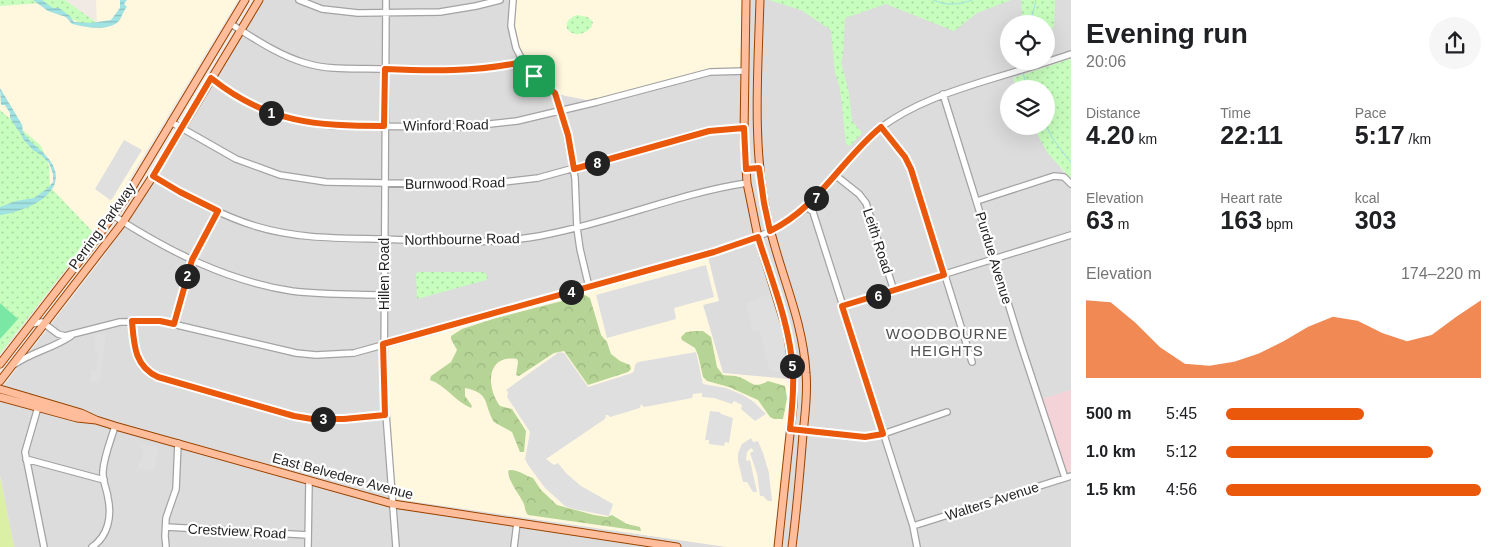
<!DOCTYPE html>
<html lang="en">
<head>
<meta charset="utf-8">
<style>
  body { margin:0; font-family:Arial,sans-serif; background:#f6f6f6; color:#202124; height:100vh; display:flex; flex-direction:column; font-size:19px; white-space:nowrap }
  * { box-sizing:border-box; margin:0 }
  p { font-size:16px; color:#757577 }
  .icon { flex:none; width:28px; height:28px; fill:none; stroke:currentColor; stroke-width:2; stroke-linecap:round; stroke-linejoin:round }
  .map { position:relative; flex:1; overflow:hidden }
  .details { display:flex; flex-direction:column; background:#fff; width:425px }
  .details>* { flex:none }
  .controls { position:absolute; left:1000px; top:15px; display:grid; gap:10px }
  .controls a { display:grid; place-items:center; width:55px; height:55px; border-radius:50%; background:#fff; box-shadow:0 5px 20px #0002; font-size:25px }
  .pin { position:absolute; display:grid; place-items:center; width:42px; height:42px; color:#fff; margin:-21px; border-radius:10px; box-shadow:0 2px 8px #0006 }
  .km { position:absolute; width:25px; height:25px; margin:-12px; border-radius:50%; background:#222; color:#fff; font-size:14px; line-height:25px; text-align:center }
  .round { display:grid; place-items:center; flex:none; width:52px; height:52px; border-radius:26px; background:#f6f6f6 }
  .headline { display:flex; align-items:center; justify-content:space-between; height:85px; padding:0 15px }
  h1 { font-size:28px; font-weight:700; line-height:38px }
  .stats { display:grid; grid-template-columns:repeat(3,1fr); gap:8px; height:85px; padding:5px 15px }
  .stats div { display:grid; align-content:center }
  .stats b { font-size:25px; font-weight:700 }
  .stats small { font-size:14px; font-weight:400 }
  .stats p { font-size:14px }
  .chart { height:140px; padding:10px 15px }
  .chart p { display:flex; justify-content:space-between }
  .chart svg { width:100%; height:90px; margin-top:5px; fill:#ea580c; opacity:.7 }
  ul { padding:0 15px; list-style:none; font-size:16px }
  li { display:grid; grid-template-columns:80px 60px 1fr; align-items:center; height:38px }
  li i { height:12px; border-radius:6px; background:#ea580c }
  main { display:flex; flex:1; min-height:0 }
  .map>svg:first-child { display:block }
</style>
</head>
<body>
<main>
<div class="map">
<svg width="1071" height="547" viewBox="0 0 1071 547">
  <defs>
    <pattern id="forest-crowns" width="20" height="18" patternUnits="userSpaceOnUse" patternTransform="scale(1.25)"><rect width="20" height="18" fill="#b6d495"/><path d="M2 6a3 3 0 1 1 6 0M12 15a3 3 0 1 1 6 0" fill="none" stroke="#9cb680"/></pattern>
    <pattern id="park-dots" width="8" height="8" patternUnits="userSpaceOnUse" patternTransform="scale(1.25)"><rect width="8" height="8" fill="#c7febd"/><path d="M2 2h.1M6 6h.1" fill="none" stroke="#aad9a2" stroke-width="1.8" stroke-linecap="round"/></pattern>
    <pattern id="water-rules" width="6" height="5" patternUnits="userSpaceOnUse" patternTransform="scale(1.25)"><rect width="6" height="5" fill="#a1e2e2"/><path d="M0 2.5h6" fill="none" stroke="#8ac1c1"/></pattern>
  </defs>
  <rect width="100%" height="100%" fill="#f1eae4"/>
  <path fill="#dddcdc" fill-rule="evenodd" d="M264 0H1071V61L1070 59 1013 78 1017 89H1009V126H1033L1062 170 1071 179V390L1042 399 1067 473 1071 471V547H774L789 403 788 380 723 373 703 305 708 257 397 499 727 547H14L0 475V390L101 260 140 204ZM1009 24H1046V61H1009Z"/>
  <path fill="#f3d2d8" d="M1071 390V471L1067 473 1042 399Z"/>
  <path fill="#fff8df" d="M96 0H238L114 204 94 233 50 187 41 146 0 110V6L40 3 97 23Z
    M514 0H746L745 71H722L597 102 566 96 555 93 522 62 511 30Z
    M708 257 719 301 703 305 723 373 788 379 789 403 774 547H727L396 499 387 405 388 347Z"/>
  <path fill="#dbefa5" d="M0 475V476L14 547H0Z"/>
  <path fill="url(#forest-crowns)" d="M585 295 590 298 601 335 607 342 611 354 620 361 630 365 631 369 628 372 588 385 564 351 554 353 519 376 516 375 518 362 517 359C486 354 486 388 500 406L512 409 526 431 524 452H520L512 432 494 422C483 404 491 393 465 388V396L472 406 471 408C455 401 445 385 430 380L431 376 451 362 457 350 451 339V336L462 329 496 318Z
    M695 331H703L711 337 717 367 723 375C728 376 734 375 739 377 752 381 752 390 768 381L785 386 787 398 783 419H774L770 417 758 400 729 387 707 381 703 377 698 355 695 348 682 340 681 337 686 332Z
    M510 470C520 470 525 476 533 478L541 490 557 505 594 515 607 517 612 515 627 524 640 527 641 531 528 515C525 511 525 508 524 504 519 493 509 483 508 471Z"/>
  <path fill="url(#park-dots)" d="M0 0H65L97 23 84 25 40 3 0 6Z
    M769 0H1011L977 13 954 31 886 4 845 18 843 55 841 62 849 93 852 121 862 133 850 146 846 144 840 88 835 73 831 30 801 10Z
    M1021 0H1055L1054 25 1046 43V24H1025L1022 19Z
    M577 15 588 17 593 22 591 28C583 35 574 37 567 29 565 21 571 17 577 15Z
    M1070 59 1071 61V179L1047 152 1033 126H1046V89H1017L1013 78Z
    M0 110 41 146 49 165 50 187 94 233 0 354Z
    M418 272H484L488 277 486 280 417 299 416 274Z"/>
  <path fill="#7be7a4" d="M0 303 18 319 0 339Z"/>
  <path fill="#dfdfdf" d="M124 140 142 150 112 199 110 200 95 189Z
    M706 265 714 297 674 308 676 319 607 338 596 295Z
    M771 294 781 328 788 373 770 371 760 332 752 330 746 303Z
    M106 333 100 382 98 383 91 381V370L96 371 98 351H94L96 335Z
    M559 352 564 353 588 387 632 373 634 371 635 365 638 362 696 352 703 384 726 388 743 395 754 402 766 414 755 421 741 409 742 405 734 401 732 404 714 398 702 397V393L693 394 692 398 650 406 644 407 641 404 640 408 610 417 608 415H606L605 419 546 459 554 465 558 463 566 473 581 486 613 504 609 516 573 509 565 506 545 488 528 465 525 459 530 432 507 397 508 392 506 390Z
    M710 411 720 412 721 414 733 418 729 443 725 442 724 446 709 444V440H705Z
    M751 438 753 442 758 441 763 453 769 473 772 501H768L763 496H760L757 474 750 453 754 451 751 448 747 452 746 459 747 461 750 460 757 492H753L747 482H743L738 461V453L742 444Z
    M140 445H146L159 448 154 470 150 472 138 468V462H141L144 450 139 448Z"/>
  <path fill="url(#water-rules)" d="M33 0H42L53 8H59L70 16 74 22 91 23 111 20 120 8V0H127L124 4 127 7C123 11 122 17 119 21 108 32 85 27 72 24L66 17 48 11Z
    M0 88C7 100 14 111 21 123 24 127 21 130 24 134 31 144 44 151 51 162 71 193 25 212 0 215V207L16 201 34 198 48 188 53 182V174L49 163 41 155 33 150 23 139 22 136 10 118V113L5 105H1Z"/>
  <g fill="none" stroke-linecap="round" stroke-linejoin="round">
    <path stroke="#a1e2e2" stroke-width="1" d="M933 0C946 6 959 5 972 0
      M1030 24 1036 0
      M1020 61 1022 66
      M1023 73 1028 89
      M1046 126 1053 139 1071 163"/>
    <g stroke="#a3a3a3" stroke-width="8">
      <path id="minor" d="M299 0 322 9 358 13 440 12 476 6 500 0
        M386 0 384 387 396 547
        M513 0 511 26 516 48 527 69 540 82 555 93 567 135 575 178 577 228 580 249 589 287
        M231 24C255 39 278 55 305 63 331 71 358 68 384 69 430 70 476 72 522 62
        M211 78 223 88 252 105 269 112 301 121 334 126 463 127 517 121 597 102 710 72 745 71
        M943 94 1021 345 1065 478
        M171 122 236 159 280 175 326 182 447 184 495 183 538 178 709 131 744 128
        M881 127 905 157 914 176 972 362
        M835 175 859 194 866 203 894 291
        M153 176C185 196 219 215 255 226 298 239 338 238 383 239 438 241 495 246 549 234 616 221 680 193 747 183
        M977 201 1054 176 1064 177 1071 184
        M807 207 813 212 913 526 917 547
        M114 216C168 251 227 281 292 291 323 295 354 294 384 295
        M842 306 1071 235
        M132 321C134 343 134 367 158 377L294 416C325 421 354 418 385 415
        M31 324 42 322 58 334 65 336 120 322 160 321 296 353 316 355 354 353 714 252C751 241 789 227 817 198 838 174 854 147 880 128 914 103 952 91 991 79 1018 71 1044 63 1071 54
        M174 324 192 260 218 211
        M15 364C32 352 54 348 71 336
        M38 407 25 452 44 547
        M790 429 869 437 883 434 947 412
        M26 459 104 480
        M913 526 1071 476
        M166 527 308 535
        M92 547C108 536 112 517 108 498 107 489 102 481 103 471 104 456 111 440 115 426
        M166 547 165 536 166 518 176 489 178 443
        M308 547 309 481
        M514 547 517 523"/>
    </g>
    <g stroke="#9a4300" stroke-width="9">
      <path id="major" d="M746 0 744 134 747 183 758 237 787 331 793 371V406L778 547
        M760 0C758 70 752 147 767 216 778 269 803 318 806 373 808 394 805 413 803 434 800 472 797 509 792 547
        M0 364 88 250 127 196 245 0
        M0 381 123 222 153 176 259 0
        M0 389 81 413 96 420
        M0 397 77 418 96 420 115 426 393 504 677 547"/>
    </g>
    <use href="#minor" stroke="#fff" stroke-width="5.5"/>
    <use href="#major" stroke="#ffbd9b" stroke-width="7"/>
  </g>
  <g fill="none" stroke-linecap="round" stroke-linejoin="round">
    <g stroke="#fff" stroke-width="10">
      <path id="route" d="M522 62 534 76 555 93 568 135 574 169 709 131 744 128 746 169 759 168 764 203 770 231C819 207 840 161 881 127L905 157 911 169 944 275 842 306 883 434 865 437 790 429C792 410 794 391 793 371 790 325 772 281 758 237L714 252 383 344 385 415 344 419H312L294 416 158 377C134 366 134 344 132 321H160L174 324 192 260 218 211 180 192 153 176 211 78C267 123 316 126 384 126L385 69C430 71 477 72 522 62Z"/>
    </g>
    <use href="#route" stroke="#ea580c" stroke-width="6"/>
  </g>
  <g text-anchor="middle" stroke-width="4.5" stroke-linejoin="round" paint-order="stroke">
    <g font-size="14" fill="#1f1f1f" stroke="#fff">
      <text transform="translate(446 125) rotate(-1)" y="5">Winford Road</text>
      <text transform="translate(455 183) rotate(-1)" y="5">Burnwood Road</text>
      <text transform="translate(102 226) rotate(-54)" y="5">Perring Parkway</text>
      <text transform="translate(462 239) rotate(-1)" y="5">Northbourne Road</text>
      <text transform="translate(878 241) rotate(72)" y="5">Leith Road</text>
      <text transform="translate(994 258) rotate(73)" y="5">Purdue Avenue</text>
      <text transform="translate(384 274) rotate(-90)" y="5">Hillen Road</text>
      <text transform="translate(343 476) rotate(15)" y="5">East Belvedere Avenue</text>
      <text transform="translate(992 501) rotate(-18)" y="5">Walters Avenue</text>
      <text transform="translate(237 531) rotate(3)" y="5">Crestview Road</text>
    </g>
    <g font-size="15" letter-spacing="1" fill="#525252" stroke="#fff">
      <text x="947" y="339">WOODBOURNE<tspan x="947" dy="17">HEIGHTS</tspan></text>
    </g>
  </g>
</svg>
<div class="controls">
<a><svg class="icon" aria-label="locate" viewBox="0 0 24 24"><circle cx="12" cy="12" r="6"/><path d="M12 2v4M12 18v4M2 12h4M18 12h4"/></svg></a>
<a><svg class="icon" aria-label="layers" viewBox="0 0 24 24"><path d="M12 4l9 5-9 5-9-5zM3 14l9 5 9-5"/></svg></a>
</div>
<div class="pin" style="left:534px;top:76px;background:#1e9e55"><svg class="icon" aria-label="arrive" viewBox="0 0 24 24"><path d="M6 21V4h12l-3 4 3 4H6"/></svg></div>
<b class="km" style="left:271px;top:113px">1</b>
<b class="km" style="left:187px;top:276px">2</b>
<b class="km" style="left:323px;top:419px">3</b>
<b class="km" style="left:571px;top:292px">4</b>
<b class="km" style="left:792px;top:366px">5</b>
<b class="km" style="left:878px;top:296px">6</b>
<b class="km" style="left:816px;top:198px">7</b>
<b class="km" style="left:597px;top:163px">8</b>
</div>
<section class="details">
<div class="headline"><div><h1>Evening run</h1><p>20:06</p></div><a class="round"><svg class="icon" aria-label="share" viewBox="0 0 24 24"><path d="M12 15V3M7 8l5-5 5 5M5 13v7h14v-7"/></svg></a></div>
<div class="stats">
<div><p>Distance</p><b>4.20<small> km</small></b></div>
<div><p>Time</p><b>22:11</b></div>
<div><p>Pace</p><b>5:17<small> /km</small></b></div>
</div>
<div class="stats">
<div><p>Elevation</p><b>63<small> m</small></b></div>
<div><p>Heart rate</p><b>163<small> bpm</small></b></div>
<div><p>kcal</p><b>303</b></div>
</div>
<div class="chart"><p><span>Elevation</span>174–220 m</p>
<svg viewBox="0 0 160 44" preserveAspectRatio="none"><path d="M0 44V6L10 7L20 17L30 29L40 37L50 38L60 36L70 32L80 26L90 19L100 14L110 16L120 22L130 26L140 23L150 14L160 6V44z"/></svg>
</div>
<ul>
<li><b>500 m</b>5:45<i style="width:54%"></i></li>
<li><b>1.0 km</b>5:12<i style="width:81%"></i></li>
<li><b>1.5 km</b>4:56<i style="width:100%"></i></li>
</ul>
</section>
</main>
</body>
</html>
